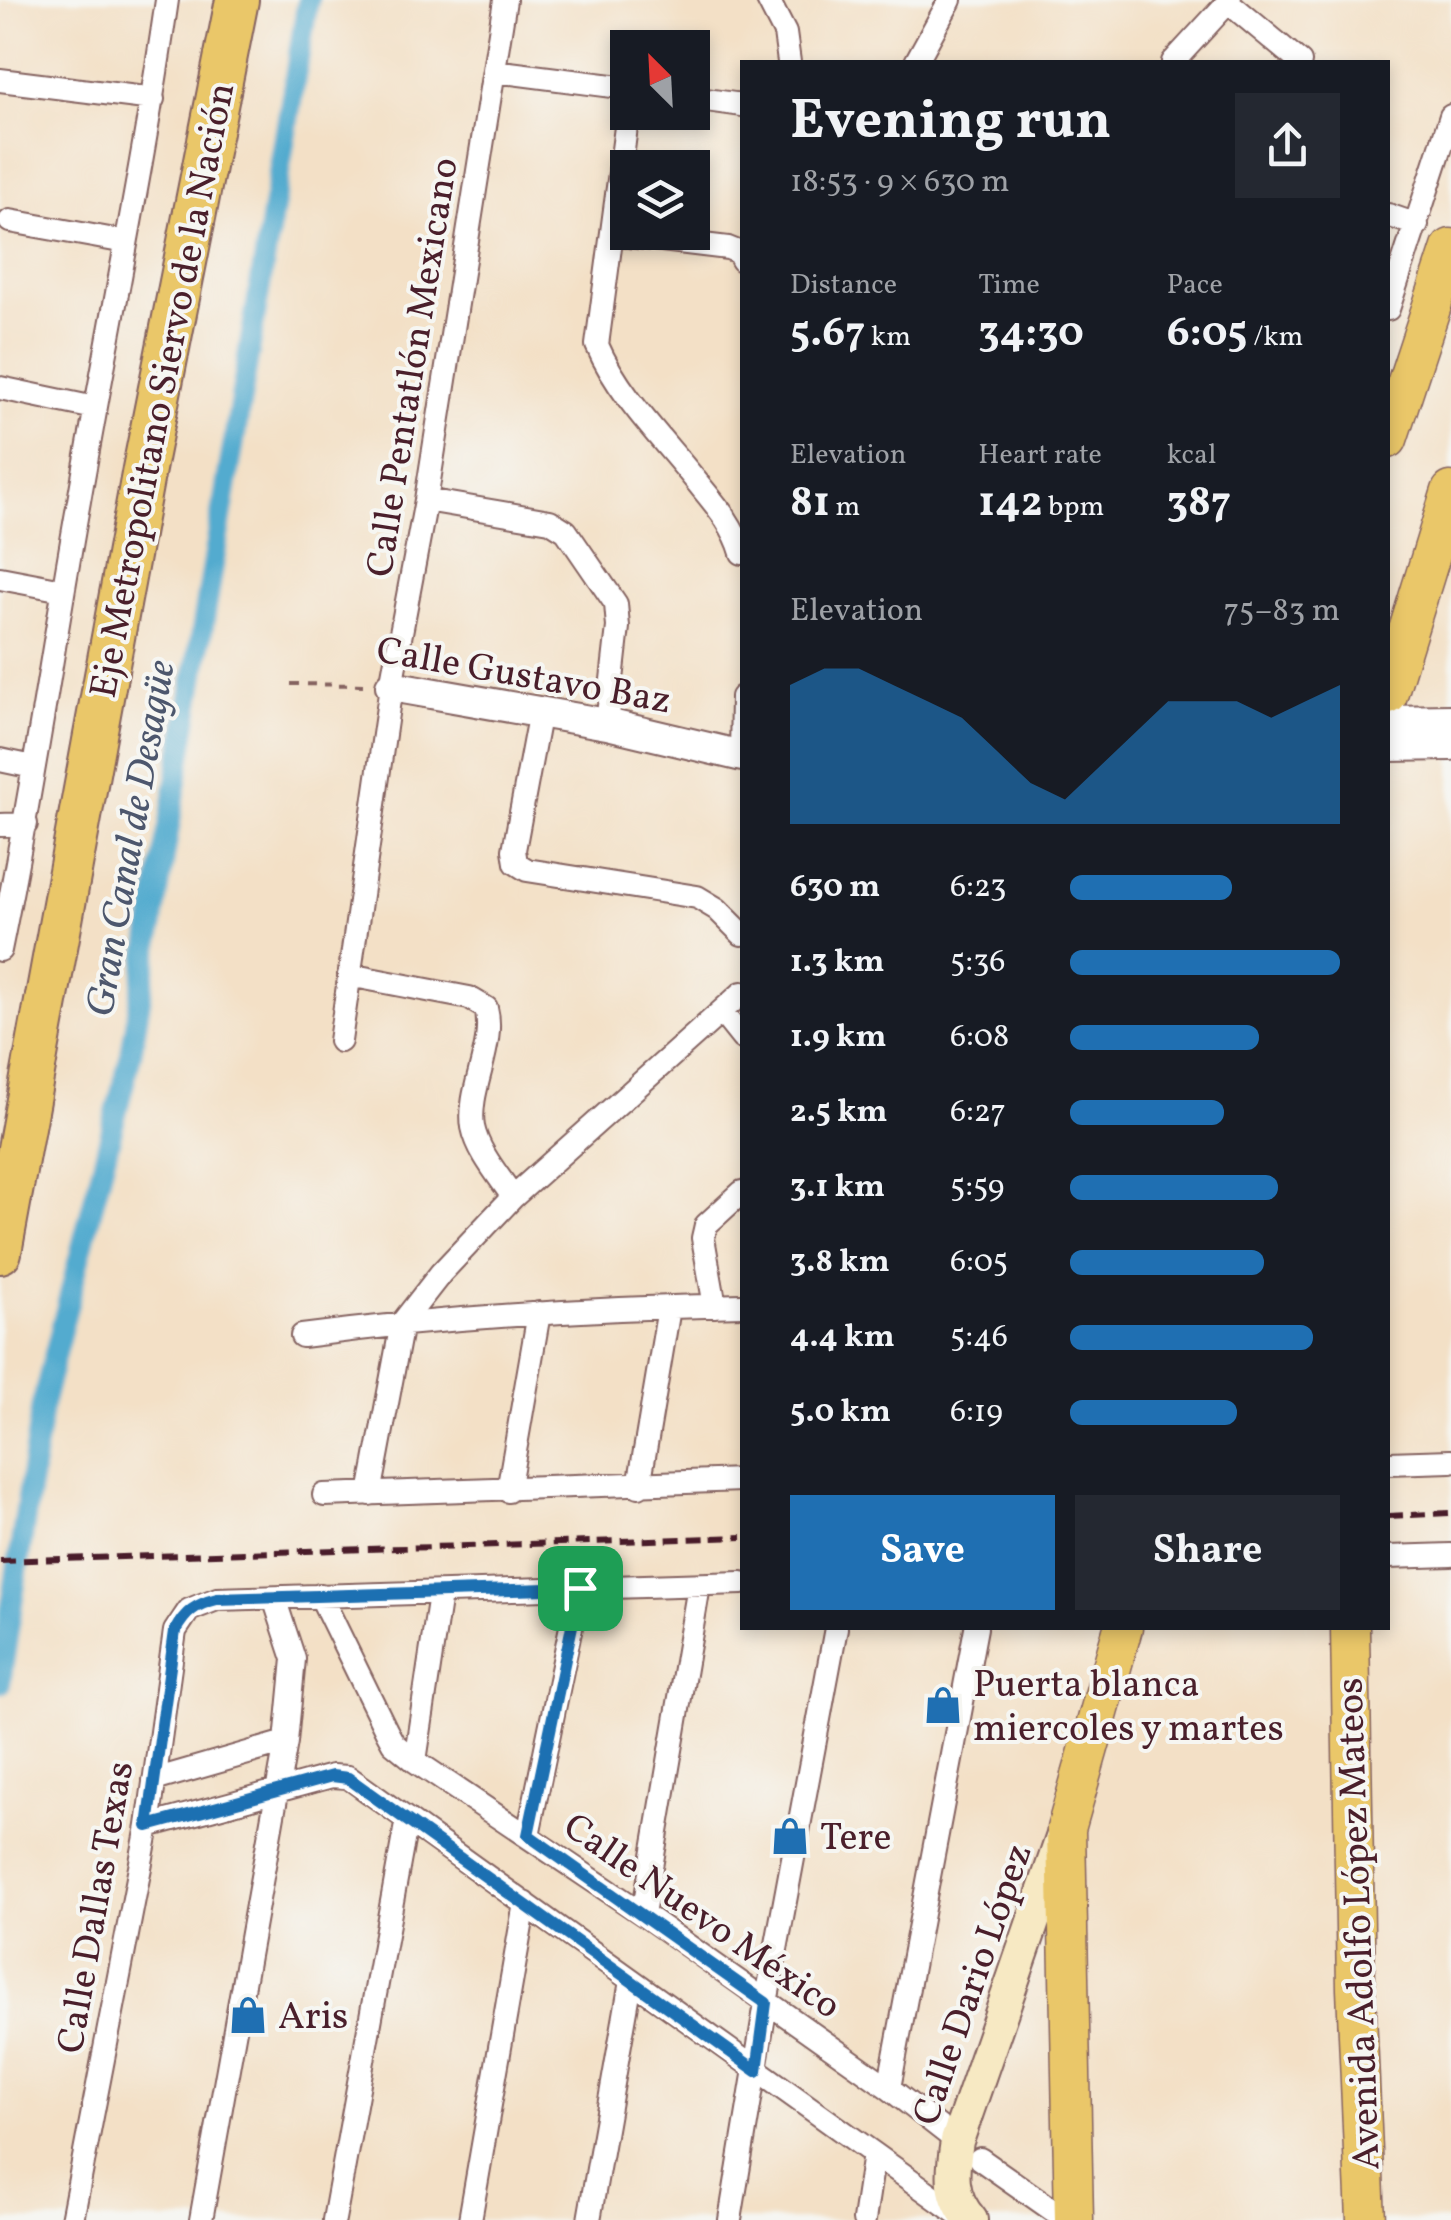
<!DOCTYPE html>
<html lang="en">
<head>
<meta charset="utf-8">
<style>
  body { margin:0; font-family:Vollkorn,serif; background:#242831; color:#f1f3f6; height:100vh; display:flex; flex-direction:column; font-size:38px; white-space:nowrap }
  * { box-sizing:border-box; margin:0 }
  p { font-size:32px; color:#9ea1a6 }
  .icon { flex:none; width:55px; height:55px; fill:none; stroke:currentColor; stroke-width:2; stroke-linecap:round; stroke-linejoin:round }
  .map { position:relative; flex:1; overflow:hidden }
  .sheet { position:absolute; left:740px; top:60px; width:650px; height:1570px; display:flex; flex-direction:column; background:#171b24; border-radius:0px; box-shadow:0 5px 15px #0003 }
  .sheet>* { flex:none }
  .needle { width:65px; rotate:336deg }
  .fabs { position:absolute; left:610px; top:30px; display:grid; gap:20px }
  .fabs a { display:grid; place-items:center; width:100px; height:100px; border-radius:0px; background:#171b24; box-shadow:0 5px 15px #0003; font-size:50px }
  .pin { position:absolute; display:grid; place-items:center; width:85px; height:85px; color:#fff; margin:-42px; border-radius:20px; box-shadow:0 5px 15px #0006 }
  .round { display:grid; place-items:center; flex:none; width:105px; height:105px; border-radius:0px; background:#242831 }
  .summary { display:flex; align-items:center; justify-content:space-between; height:170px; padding:0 50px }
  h1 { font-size:55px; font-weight:700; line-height:75px }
  .stats { display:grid; grid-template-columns:repeat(3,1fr); gap:15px; height:170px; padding:10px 50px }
  .stats div { display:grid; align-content:center }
  .stats b { font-size:42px; font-weight:700 }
  .stats small { font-size:28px; font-weight:400 }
  .stats p { font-size:28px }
  .chart { height:280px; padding:20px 50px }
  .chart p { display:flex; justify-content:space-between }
  .chart svg { width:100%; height:180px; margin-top:10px; fill:#1f6fb2; opacity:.7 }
  .button { display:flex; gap:20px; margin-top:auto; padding:20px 50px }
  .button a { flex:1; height:115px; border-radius:0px; background:#1f6fb2; color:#fff; font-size:40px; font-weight:700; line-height:115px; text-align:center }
  .button a+a { background:#242831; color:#f1f3f6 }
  ul { padding:0 50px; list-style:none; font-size:32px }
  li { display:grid; grid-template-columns:160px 120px 1fr; align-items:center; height:75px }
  li i { height:25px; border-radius:12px; background:#1f6fb2 }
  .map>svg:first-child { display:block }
</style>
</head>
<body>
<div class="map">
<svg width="1451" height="2220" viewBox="0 0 1451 2220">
  <rect width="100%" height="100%" fill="#f6f6f2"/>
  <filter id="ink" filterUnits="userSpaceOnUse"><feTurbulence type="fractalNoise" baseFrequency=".01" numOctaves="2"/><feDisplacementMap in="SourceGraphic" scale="20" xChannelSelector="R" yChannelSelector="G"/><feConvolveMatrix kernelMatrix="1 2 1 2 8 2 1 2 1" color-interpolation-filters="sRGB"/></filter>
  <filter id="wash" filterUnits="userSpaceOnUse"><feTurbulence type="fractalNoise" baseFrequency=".0048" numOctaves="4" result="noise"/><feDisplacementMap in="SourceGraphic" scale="40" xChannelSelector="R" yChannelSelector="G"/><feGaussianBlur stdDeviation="2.25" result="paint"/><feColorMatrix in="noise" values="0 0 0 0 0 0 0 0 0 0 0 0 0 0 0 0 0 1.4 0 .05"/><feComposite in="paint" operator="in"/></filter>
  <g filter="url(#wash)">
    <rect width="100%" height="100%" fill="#f3e0c6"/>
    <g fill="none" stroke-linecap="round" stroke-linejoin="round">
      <path stroke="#52abcf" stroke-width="22" d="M0 1683 42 1405 131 1054 308 0"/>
    </g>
  </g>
  <g filter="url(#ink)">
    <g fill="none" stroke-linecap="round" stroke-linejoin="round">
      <g stroke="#856361" stroke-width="26">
        <path id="minor" d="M768 0 785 33 789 62
          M1228 2 1300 62
          M916 62 950 0
          M1173 62 1230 0
          M495 71 628 88
          M0 80 153 99
          M692 98 742 105
          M628 112 597 345C619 396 662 438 697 482 715 504 734 525 742 553
          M1388 215 1417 225
          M10 221 126 242
          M612 234 728 248 738 252 742 260
          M1388 309 1451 116
          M0 388 95 408
          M426 500 550 521 566 531 616 604 618 627 607 724
          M0 578 63 590
          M540 711 514 850 516 863 527 870 697 897 717 909 742 934
          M741 755 742 697
          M0 760 33 767
          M0 825 26 824
          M0 950C31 801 52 651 79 501 108 334 143 168 167 0
          M349 975 469 998 486 1008C496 1046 467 1090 473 1127 478 1152 499 1176 513 1197
          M722 1013 742 1038
          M340 1041 391 686 426 500 505 0
          M715 1306 703 1238 706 1225 742 1192
          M302 1336C448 1317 595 1308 742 1305
          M1388 1463 1451 1461
          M639 1486 669 1308
          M508 1491 539 1313
          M370 1494 402 1323 441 1273 513 1197 742 993
          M324 1495 742 1480
          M1388 1557 1451 1555
          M320 1595 387 1732 393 1743 415 1761 643 1914 889 2088 957 2141
          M415 1761 440 1594
          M154 1780 286 1742
          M148 1826 332 1776 348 1777 965 2219
          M528 1835 579 1588
          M643 1914 699 1586
          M889 2088 976 1628
          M980 2159 1067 2220
          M72 2220 148 1826 175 1631 189 1610 217 1599 742 1583
          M201 2220 286 1742 294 1659 274 1598
          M334 2220 407 1819
          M470 2220 525 1903
          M589 2220 631 1981
          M730 2220 766 2003 836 1628
          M864 2220 874 2154"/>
      </g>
      <g stroke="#856361" stroke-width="34">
        <path id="tertiary" d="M391 686 607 724 742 756
          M1388 721 1451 720
          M1388 746 1451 745"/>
      </g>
      <g stroke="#856361" stroke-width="36">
        <path id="secondary" d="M971 2220C949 2195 952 2172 957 2141L1062 1838"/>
      </g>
      <g stroke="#856361" stroke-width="41">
        <path id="primary" d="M1388 439 1451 248
          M1388 695 1451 491
          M1350 1628 1356 1989 1366 2220
          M1074 2220 1066 1829 1123 1628"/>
      </g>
      <g stroke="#856361" stroke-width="46">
        <path id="motorway" d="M0 1252 144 469 237 0"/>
      </g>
      <path stroke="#856361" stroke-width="4" stroke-dasharray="8 8" stroke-linecap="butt" d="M291 684 367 685"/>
      <use href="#minor" stroke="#fff" stroke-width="22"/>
      <use href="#tertiary" stroke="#fff" stroke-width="30"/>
      <use href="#secondary" stroke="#f7e9c3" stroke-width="32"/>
      <use href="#primary" stroke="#eac769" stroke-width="38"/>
      <use href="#motorway" stroke="#eac769" stroke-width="42"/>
      <path stroke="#4a1f2b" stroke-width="6" stroke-dasharray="15 8" stroke-linecap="butt" d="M1388 1516 1451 1513
        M0 1561 742 1537"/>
    </g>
  </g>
  <g fill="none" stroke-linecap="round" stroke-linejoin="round" filter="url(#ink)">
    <g stroke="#fff" stroke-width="20">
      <path id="route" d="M580 1588 528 1835 766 2003 757 2071 348 1778 332 1776 148 1826 175 1631C185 1612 196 1604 217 1599Z"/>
    </g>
    <use href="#route" stroke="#1f6fb2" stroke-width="12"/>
  </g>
  <defs>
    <g id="shop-bare" transform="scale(3)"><path d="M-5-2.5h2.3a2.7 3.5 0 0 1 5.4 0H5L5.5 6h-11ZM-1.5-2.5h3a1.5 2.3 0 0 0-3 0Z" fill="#1f6fb2" stroke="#f6f6f2" stroke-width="2.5" paint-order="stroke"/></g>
  </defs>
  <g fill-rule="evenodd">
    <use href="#shop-bare" x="943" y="1705"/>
    <use href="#shop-bare" x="790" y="1836"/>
    <use href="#shop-bare" x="248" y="2015"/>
  </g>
  <g text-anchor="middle" stroke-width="8" stroke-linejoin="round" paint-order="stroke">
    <g font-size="38" fill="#4a1f2b" stroke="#f6f6f2">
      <text transform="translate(411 367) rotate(-81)" y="13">Calle Pentatlón Mexicano</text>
      <text transform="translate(161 390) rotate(-79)" y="13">Eje Metropolitano Siervo de la Nación</text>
      <text transform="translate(524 674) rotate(10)" y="13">Calle Gustavo Baz</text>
      <text transform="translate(94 1907) rotate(-80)" y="13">Calle Dallas Texas</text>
      <text transform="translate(703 1915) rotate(35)" y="13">Calle Nuevo México</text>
      <text transform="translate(1357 1924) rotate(-92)" y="13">Avenida Adolfo López Mateos</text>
      <text transform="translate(971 1984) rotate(-71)" y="13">Calle Dario López</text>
    </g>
    <g font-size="38" fill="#4a1f2b" stroke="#f6f6f2" text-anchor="start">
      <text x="973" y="1696">Puerta blanca<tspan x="973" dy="44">miercoles y martes</tspan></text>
      <text x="820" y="1849">Tere</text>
      <text x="278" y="2028">Aris</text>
    </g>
    <g font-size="40" font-style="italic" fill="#4d576d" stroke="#f6f6f2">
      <text transform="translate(129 838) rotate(-80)" y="14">Gran Canal de Desagüe</text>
    </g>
  </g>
</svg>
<div class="fabs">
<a><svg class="needle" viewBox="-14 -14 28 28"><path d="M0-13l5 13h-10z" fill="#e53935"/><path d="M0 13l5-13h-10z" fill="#9ea1a6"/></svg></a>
<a><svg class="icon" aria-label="layers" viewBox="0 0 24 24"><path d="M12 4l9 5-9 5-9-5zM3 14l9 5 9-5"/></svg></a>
</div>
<div class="pin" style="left:580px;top:1588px;background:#1e9e55"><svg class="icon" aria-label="arrive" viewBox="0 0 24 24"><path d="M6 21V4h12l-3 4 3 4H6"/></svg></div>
<section class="sheet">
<div class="summary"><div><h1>Evening run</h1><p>18:53 · 9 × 630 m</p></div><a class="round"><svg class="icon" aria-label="share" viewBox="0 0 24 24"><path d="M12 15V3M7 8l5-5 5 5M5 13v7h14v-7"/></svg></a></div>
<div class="stats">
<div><p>Distance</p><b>5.67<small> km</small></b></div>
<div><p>Time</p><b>34:30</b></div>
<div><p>Pace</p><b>6:05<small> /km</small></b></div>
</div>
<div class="stats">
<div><p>Elevation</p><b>81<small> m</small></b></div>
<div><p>Heart rate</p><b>142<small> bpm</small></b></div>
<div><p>kcal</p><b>387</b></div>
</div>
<div class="chart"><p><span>Elevation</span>75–83 m</p>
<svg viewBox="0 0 160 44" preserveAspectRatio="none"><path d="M0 44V10L10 6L20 6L30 10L40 14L50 18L60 26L70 34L80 38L90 30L100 22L110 14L120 14L130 14L140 18L150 14L160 10V44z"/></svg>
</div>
<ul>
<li><b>630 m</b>6:23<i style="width:60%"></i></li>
<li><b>1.3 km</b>5:36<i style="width:100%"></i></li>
<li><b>1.9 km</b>6:08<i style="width:70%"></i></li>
<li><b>2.5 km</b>6:27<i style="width:57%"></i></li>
<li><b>3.1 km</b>5:59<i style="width:77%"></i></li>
<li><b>3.8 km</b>6:05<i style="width:72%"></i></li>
<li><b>4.4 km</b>5:46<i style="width:90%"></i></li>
<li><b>5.0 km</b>6:19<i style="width:62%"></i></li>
</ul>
<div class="button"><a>Save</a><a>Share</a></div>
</section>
</div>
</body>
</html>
